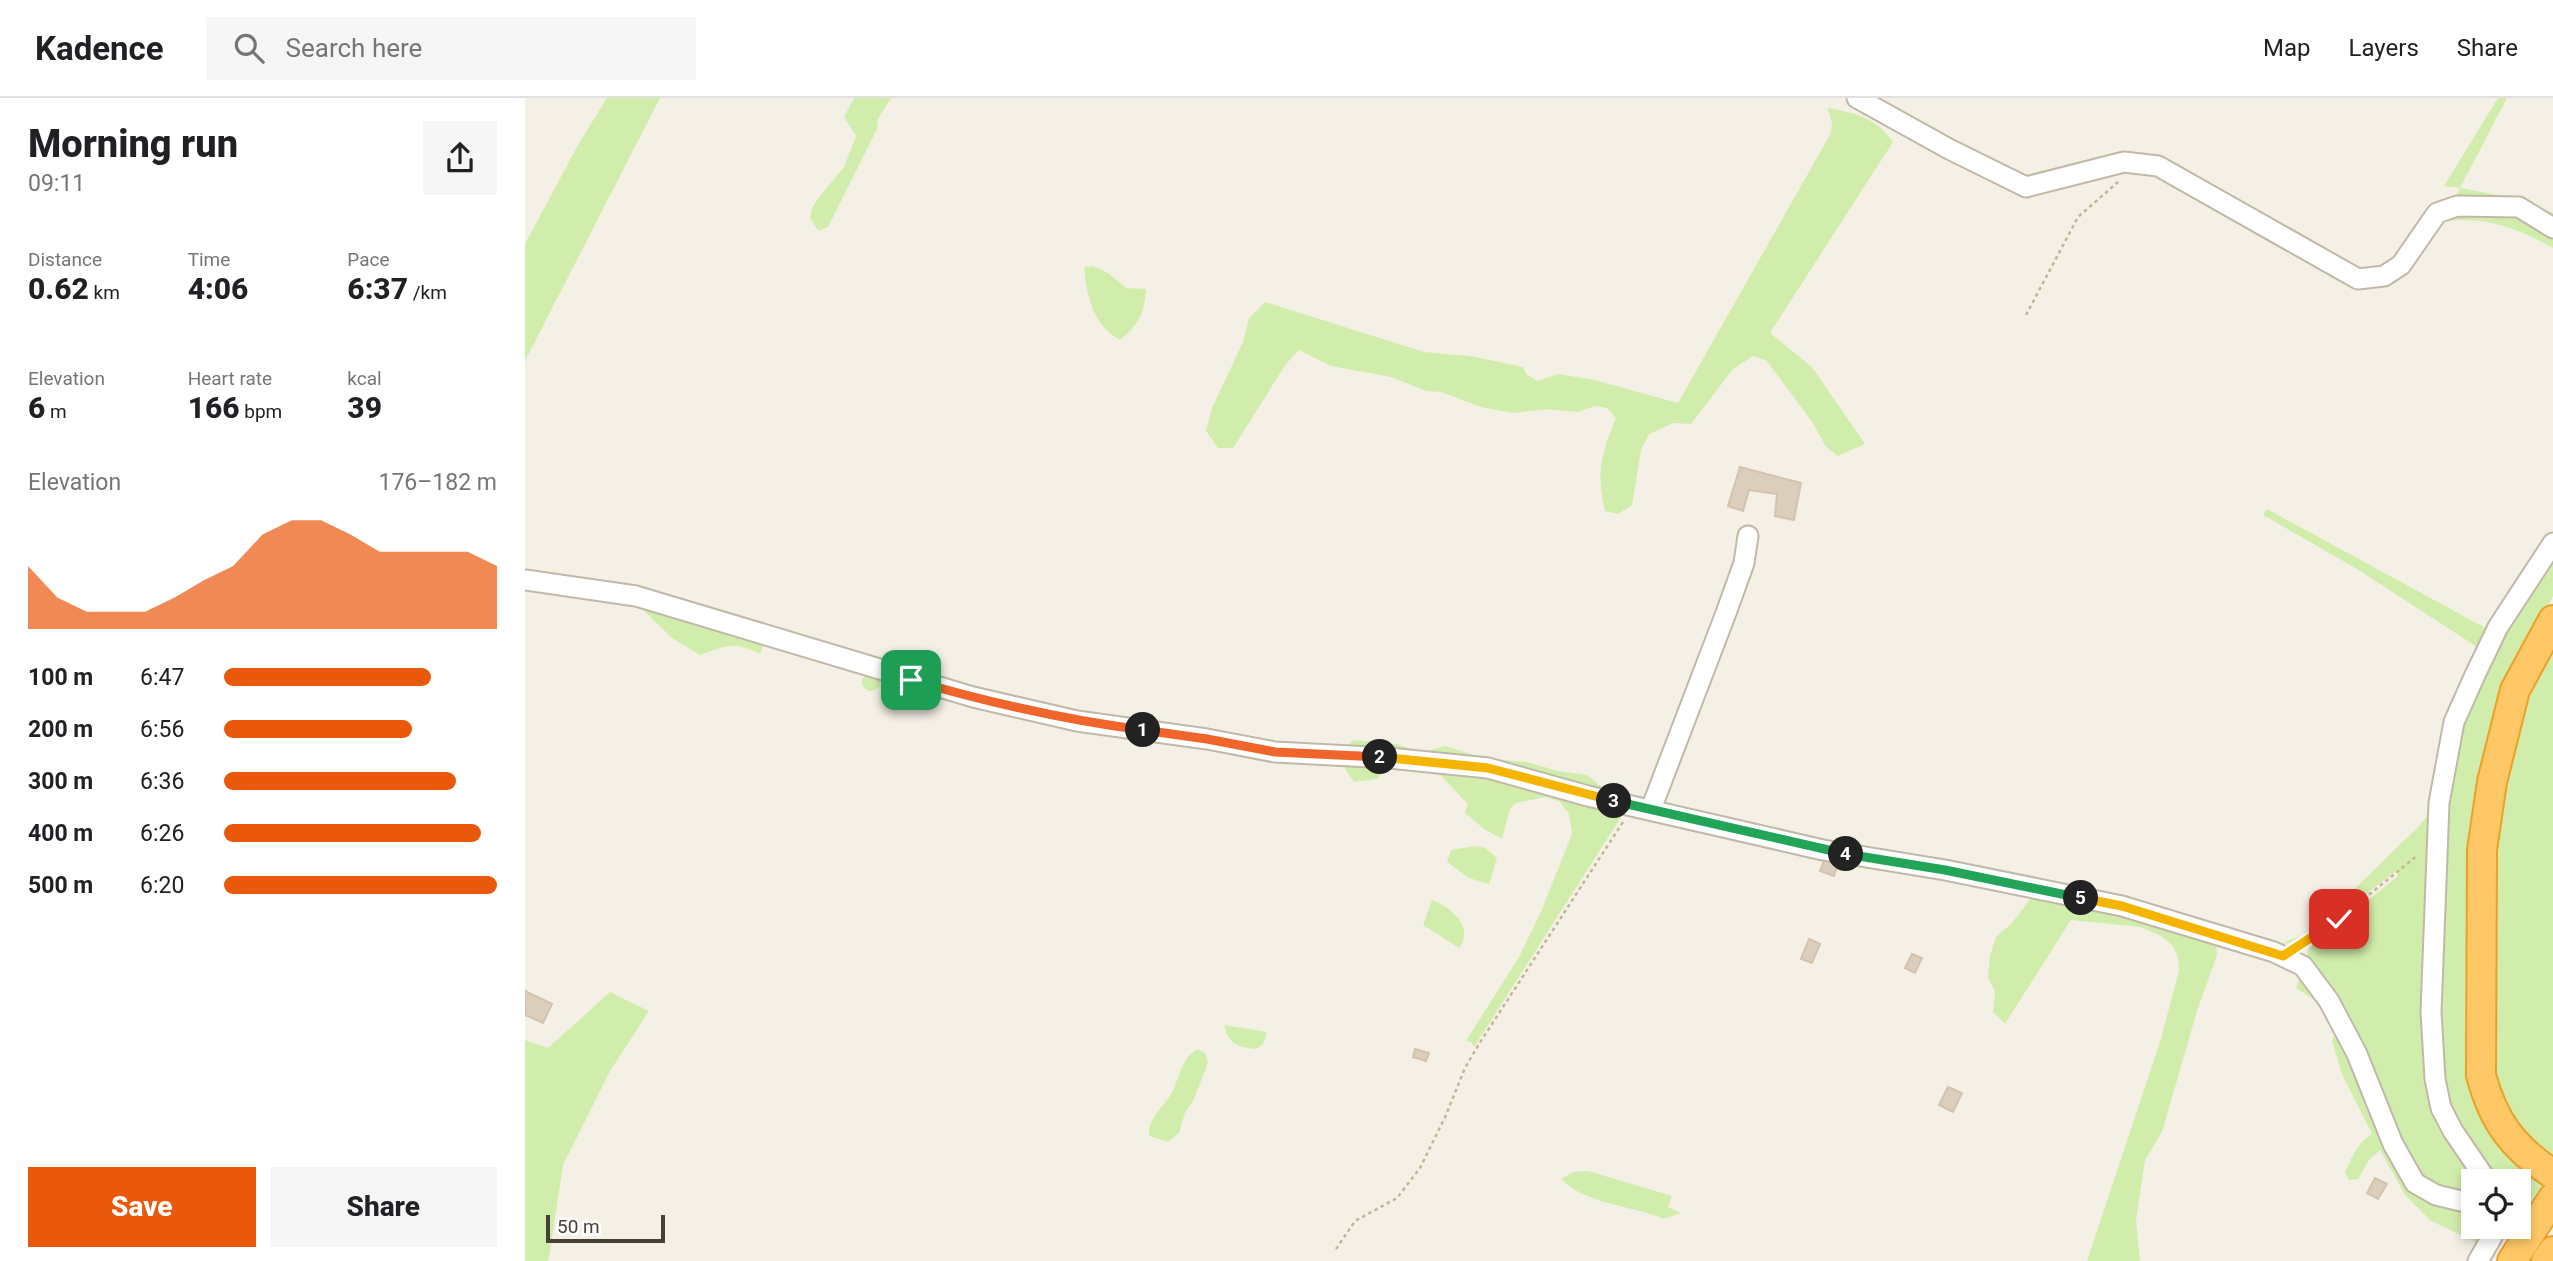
<!DOCTYPE html>
<html lang="en">
<head>
<meta charset="utf-8">
<style>
  body { margin:0; font-family:Roboto,sans-serif; background:#f6f6f6; color:#202124; height:100vh; display:flex; flex-direction:column; font-size:26px; white-space:nowrap }
  * { box-sizing:border-box; margin:0 }
  p { font-size:23px; color:#757577 }
  .icon { flex:none; width:38px; height:38px; fill:none; stroke:currentColor; stroke-width:2; stroke-linecap:round; stroke-linejoin:round }
  .map { position:relative; flex:1; overflow:hidden }
  .details { display:flex; flex-direction:column; background:#fff; width:525px }
  .details>* { flex:none }
  .tools { position:absolute; left:1936px; top:1071px; display:grid; gap:14px }
  .tools a { display:grid; place-items:center; width:70px; height:70px; border-radius:0px; background:#fff; box-shadow:0 4px 10px #0003; font-size:35px }
  .scale { position:absolute; left:21px; bottom:18px; width:119px; box-sizing:border-box; padding-left:7px; border:4px solid #484034; border-top:0; font-size:19px; line-height:24px; white-space:nowrap; color:#484034; -webkit-text-stroke:5px #fff; paint-order:stroke }
  .pin { position:absolute; display:grid; place-items:center; width:60px; height:60px; color:#fff; margin:-30px; border-radius:14px; box-shadow:0 4px 10px #0006 }
  .km { position:absolute; width:35px; height:35px; margin:-18px; border-radius:50%; background:#222; color:#fff; font-size:19px; line-height:35px; text-align:center }
  .round { display:grid; place-items:center; flex:none; width:74px; height:74px; border-radius:0px; background:#f6f6f6 }
  .head { display:flex; align-items:center; justify-content:space-between; height:119px; padding:0 28px }
  h1 { font-size:38px; font-weight:800; line-height:52px }
  .metrics { display:grid; grid-template-columns:repeat(3,1fr); gap:10px; height:119px; padding:7px 28px }
  .metrics div { display:grid; align-content:center }
  .metrics b { font-size:30px; font-weight:800 }
  .metrics small { font-size:19px; font-weight:400 }
  .metrics p { font-size:19px }
  .chart { height:196px; padding:14px 28px }
  .chart p { display:flex; justify-content:space-between }
  .chart svg { width:100%; height:126px; margin-top:7px; fill:#ea580c; opacity:.7 }
  .button { display:flex; gap:14px; margin-top:auto; padding:14px 28px }
  .button a { flex:1; height:80px; border-radius:0px; background:#ea580c; color:#fff; font-size:28px; font-weight:800; line-height:80px; text-align:center }
  .button a+a { background:#f6f6f6; color:#202124 }
  ul { padding:0 28px; list-style:none; font-size:23px }
  li { display:grid; grid-template-columns:112px 84px 1fr; align-items:center; height:52px }
  li i { height:18px; border-radius:9px; background:#ea580c }
  header { display:flex; align-items:center; gap:42px; box-sizing:border-box; height:98px; padding:0 35px; background:#fff; border-bottom:2px solid #e0e0e0 }
  header strong { font-size:33px }
  nav { display:flex; gap:38px; margin-inline-start:auto; font-size:24px }
  .search { width:490px; height:63px; background:#f6f6f6; display:flex; align-items:center; gap:18px; box-sizing:border-box; padding:0 24px; border-radius:0px; color:#757577; font-size:26px }
  main { display:flex; flex:1; min-height:0 }
  .map>svg:first-child { display:block }
</style>
</head>
<body>
<header>
<strong>Kadence</strong>
<div class="search"><svg class="icon" aria-label="search" viewBox="0 0 24 24"><circle cx="10" cy="10" r="6"/><path d="M15 15l6 6"/></svg>Search here</div>
<nav><a>Map</a><a>Layers</a><a>Share</a></nav>
</header>
<main>
<section class="details">
<div class="head"><div><h1>Morning run</h1><p>09:11</p></div><a class="round"><svg class="icon" aria-label="share" viewBox="0 0 24 24"><path d="M12 15V3M7 8l5-5 5 5M5 13v7h14v-7"/></svg></a></div>
<div class="metrics">
<div><p>Distance</p><b>0.62<small> km</small></b></div>
<div><p>Time</p><b>4:06</b></div>
<div><p>Pace</p><b>6:37<small> /km</small></b></div>
</div>
<div class="metrics">
<div><p>Elevation</p><b>6<small> m</small></b></div>
<div><p>Heart rate</p><b>166<small> bpm</small></b></div>
<div><p>kcal</p><b>39</b></div>
</div>
<div class="chart"><p><span>Elevation</span>176–182 m</p>
<svg viewBox="0 0 160 44" preserveAspectRatio="none"><path d="M0 44V22L10 33L20 38L30 38L40 38L50 33L60 27L70 22L80 11L90 6L100 6L110 11L120 17L130 17L140 17L150 17L160 22V44z"/></svg>
</div>
<ul>
<li><b>100 m</b>6:47<i style="width:76%"></i></li>
<li><b>200 m</b>6:56<i style="width:69%"></i></li>
<li><b>300 m</b>6:36<i style="width:85%"></i></li>
<li><b>400 m</b>6:26<i style="width:94%"></i></li>
<li><b>500 m</b>6:20<i style="width:100%"></i></li>
</ul>
<div class="button"><a>Save</a><a>Share</a></div>
</section>
<div class="map">
<svg width="2028" height="1163" viewBox="0 0 2028 1163">
  <rect width="100%" height="100%" fill="#f5f0e6"/>
  <path fill="#d1edab" d="M82 0H135L0 263V146L53 47Z
    M329 0H366L353 21 352 31 303 129 293 133 285 120 287 110 294 99 319 69 331 38 319 19Z
    M1973 0H1982L1935 90 1995 101 2028 115V150C1992 130 1958 117 1917 124L1935 90 1919 88Z
    M1302 10C1331 15 1350 19 1368 44L1245 235 1287 269 1340 346 1313 358 1301 349 1288 325 1241 262 1228 258 1208 271 1166 326 1149 325 1124 336 1116 352 1107 407 1093 416 1080 413C1071 375 1076 356 1091 320L1082 310 1070 308 1053 314 1022 311 988 315 956 309 916 294 901 293 866 279 806 268 774 252 761 266 708 350H693L681 333 687 310 718 244 724 220 740 204 899 254 945 258 998 269 1002 277 1013 283 1033 276 1070 282 1153 305 1306 35 1307 23Z
    M568 168 583 175 601 190 621 191C619 217 615 225 595 242 567 226 562 198 559 169Z
    M1742 411 1966 533 1955 551 1832 471 1738 417Z
    M2028 450V498L1982 586 1945 834 1942 943 1943 971 2020 1084 1993 1122V1083H1965L1930 1032 1912 981 1921 675 1952 578Z
    M117 511 240 544 235 556C208 542 202 548 175 557L147 540Z
    M2028 529V1060L2020 1055 1967 1002 1961 752 1993 594Z
    M337 584a9 9 0 1 1 18 0a9 9 0 1 1-18 0Z
    M829 642 872 646 888 652 885 665 867 664 852 681 829 684 820 671 817 651Z
    M920 648 958 660 1002 664 1033 673 1062 677 1102 710 949 949 946 944 941 943 994 859 1015 816 1047 736 1044 716 1035 704 1021 699 991 705 985 711 977 741 959 731 940 715 943 706 916 678 903 672 894 655Z
    M1907 712 1906 980 1956 1083H1948V1129H1988L1970 1153 1906 1123 1880 1097 1855 1052 1844 1062 1833 1081 1824 1082 1820 1074C1827 1059 1833 1044 1847 1036L1817 976 1807 943 1811 931 1788 901 1771 890C1778 876 1778 862 1785 849L1872 779 1873 772C1840 793 1794 845 1756 846L1777 837 1801 819 1894 728Z
    M951 748 960 750 972 760 964 786 944 780 922 764 926 752Z
    M1514 795 1690 837 1692 857 1672 913 1637 1034 1620 1062 1611 1123 1615 1163H1562L1635 944 1654 873 1653 859 1648 848 1636 838 1616 829 1546 822 1480 926 1468 914 1470 894 1463 879 1465 858 1471 839 1487 825 1507 799Z
    M907 802C927 810 950 829 934 850L898 827Z
    M85 894 124 913 85 973 38 1067 24 1160 22 1163H0V942L23 950Z
    M699 927 742 934 738 946 731 951C711 949 705 947 699 927Z
    M673 951 680 955 683 965 668 1003 660 1015 654 1035 643 1044 624 1038C623 1018 639 1010 647 994 655 979 657 958 673 951Z
    M1063 1073 1147 1098 1143 1109 1156 1115 1139 1121C1106 1107 1062 1107 1036 1081L1048 1074Z"/>
  <path fill="#dbcebd" stroke="#d3c3ad" stroke-width="2" d="M1215 369 1276 385 1269 422 1250 418 1252 396 1224 392 1218 413 1203 408Z
    M1300 760 1313 765 1309 778 1295 773Z
    M1284 841 1295 846 1287 865 1276 861Z
    M1387 856 1397 860 1390 875 1380 870Z
    M0 893 27 906 18 925 0 917Z
    M890 951 904 955 901 963 888 959Z
    M1423 989 1437 995 1428 1014 1414 1007Z
    M1850 1080 1862 1086 1853 1101 1842 1095Z"/>
  <g fill="none" stroke-linecap="round" stroke-linejoin="round">
    <g stroke="#c1b8a8" stroke-width="23">
      <path id="minor" d="M1332 0 1424 51 1501 89 1599 64 1633 68 1833 181 1859 178 1876 167 1912 115 1932 108 1994 109 2028 130
        M0 482 111 498 448 599 552 623 682 641 750 654 864 660 963 670 1063 698 1298 752 1420 772 1597 808 1749 854 1778 868 1804 903 1832 956 1868 1046 1890 1085 1911 1097 1936 1103H1948
        M1126 711 1201 515 1219 465 1223 438
        M1962 1083 1928 1033 1916 1010 1910 981 1906 914 1914 705 1929 624 1950 577 1973 529 2028 445
        M1953 1163 1967 1139 1968 1129"/>
    </g>
    <g stroke="#ed9f28" stroke-width="32">
      <path id="highway" d="M2028 522 1990 592 1967 684 1957 752 1956 977C1968 1023 1988 1050 2028 1076
        M1987 1163 2028 1100
        M2021 1163 2028 1153"/>
    </g>
    <path stroke="#c5b397" stroke-width="2.5" stroke-dasharray="3.5 3.5" stroke-linecap="butt" d="M1501 217 1553 119 1593 84
      M1777 847 1814 821 1893 757
      M811 1151 830 1123 872 1100 895 1070 921 1017 940 970 954 946 1098 724"/>
    <use href="#minor" stroke="#fff" stroke-width="19"/>
    <use href="#highway" stroke="#ffc867" stroke-width="28"/>
  </g>
  <g fill="none" stroke-linecap="round" stroke-linejoin="round">
    <g stroke="#fff" stroke-width="14">
      <path id="split-1" d="M386 582C462 604 539 622 618 632"/>
    </g>
    <g stroke="#fff" stroke-width="14">
      <path id="split-2" d="M618 632 682 641 750 654 855 659"/>
    </g>
    <g stroke="#fff" stroke-width="14">
      <path id="split-3" d="M855 659 963 670 1089 703"/>
    </g>
    <g stroke="#fff" stroke-width="14">
      <path id="split-4" d="M1089 703 1321 756"/>
    </g>
    <g stroke="#fff" stroke-width="14">
      <path id="split-5" d="M1321 756 1420 772 1556 800"/>
    </g>
    <g stroke="#fff" stroke-width="14">
      <path id="split-6" d="M1556 800 1597 808 1758 858 1814 821"/>
    </g>
    <use href="#split-1" stroke="#f0652b" stroke-width="9"/>
    <use href="#split-2" stroke="#f0652b" stroke-width="9"/>
    <use href="#split-3" stroke="#f5b400" stroke-width="9"/>
    <use href="#split-4" stroke="#22a559" stroke-width="9"/>
    <use href="#split-5" stroke="#22a559" stroke-width="9"/>
    <use href="#split-6" stroke="#f5b400" stroke-width="9"/>
  </g>
</svg>
<div class="tools">
<a><svg class="icon" aria-label="locate" viewBox="0 0 24 24"><circle cx="12" cy="12" r="6"/><path d="M12 2v4M12 18v4M2 12h4M18 12h4"/></svg></a>
</div>
<div class="scale">50 m</div>
<div class="pin" style="left:386px;top:582px;background:#1e9e55"><svg class="icon" aria-label="arrive" viewBox="0 0 24 24"><path d="M6 21V4h12l-3 4 3 4H6"/></svg></div>
<div class="pin" style="left:1814px;top:821px;background:#d93025"><svg class="icon" aria-label="check" viewBox="0 0 24 24"><path d="M5 12l5 5 9-10"/></svg></div>
<b class="km" style="left:618px;top:632px">1</b>
<b class="km" style="left:855px;top:659px">2</b>
<b class="km" style="left:1089px;top:703px">3</b>
<b class="km" style="left:1321px;top:756px">4</b>
<b class="km" style="left:1556px;top:800px">5</b>
</div>
</main>
</body>
</html>
